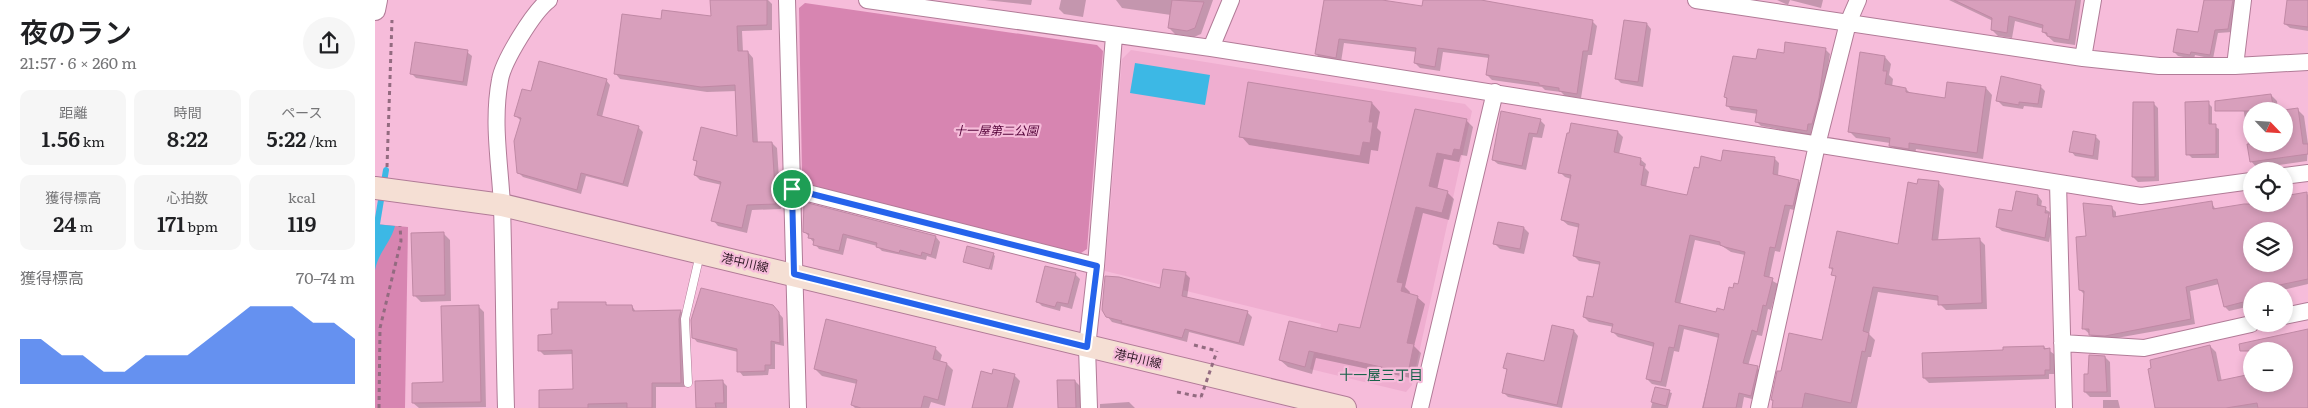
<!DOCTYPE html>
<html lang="ja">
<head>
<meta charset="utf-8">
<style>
  body { margin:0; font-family:Literata,"Noto Sans JP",serif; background:#f6f6f6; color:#202124; height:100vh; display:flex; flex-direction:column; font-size:19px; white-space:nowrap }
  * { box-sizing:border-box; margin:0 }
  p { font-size:16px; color:#757577 }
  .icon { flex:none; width:28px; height:28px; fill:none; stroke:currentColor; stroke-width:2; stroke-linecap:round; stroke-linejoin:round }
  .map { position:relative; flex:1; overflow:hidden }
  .sheet { display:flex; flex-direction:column; background:#fff; width:375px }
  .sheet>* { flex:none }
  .needle { width:32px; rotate:115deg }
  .fabs { position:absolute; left:1868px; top:102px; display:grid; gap:10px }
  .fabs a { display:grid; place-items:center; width:50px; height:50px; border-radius:50%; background:#fff; box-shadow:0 2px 8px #0003; font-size:25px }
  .pin { position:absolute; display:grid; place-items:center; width:42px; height:42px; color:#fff; margin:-21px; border:2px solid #fff; border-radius:50%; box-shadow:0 1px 5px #0007 }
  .round { display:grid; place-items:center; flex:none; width:52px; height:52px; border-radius:26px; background:#f6f6f6 }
  .headline { display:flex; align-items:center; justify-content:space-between; height:85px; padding:0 20px }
  h1 { font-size:28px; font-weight:600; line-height:38px }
  .metrics { display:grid; grid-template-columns:repeat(3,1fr); gap:8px; height:85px; padding:5px 20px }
  .metrics div { display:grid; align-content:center; border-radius:10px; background:#f6f6f6; text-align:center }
  .metrics b { font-size:21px; font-weight:600 }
  .metrics small { font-size:14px; font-weight:400 }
  .metrics p { font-size:14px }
  .chart { height:140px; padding:10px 20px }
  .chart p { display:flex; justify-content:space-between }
  .chart svg { width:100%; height:90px; margin-top:5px; fill:#2563eb; opacity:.7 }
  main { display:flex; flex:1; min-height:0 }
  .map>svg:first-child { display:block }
</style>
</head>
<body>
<main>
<section class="sheet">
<div class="headline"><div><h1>夜のラン</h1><p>21:57 · 6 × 260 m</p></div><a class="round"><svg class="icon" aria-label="share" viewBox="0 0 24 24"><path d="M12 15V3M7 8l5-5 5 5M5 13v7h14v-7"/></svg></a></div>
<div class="metrics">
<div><p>距離</p><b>1.56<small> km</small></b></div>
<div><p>時間</p><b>8:22</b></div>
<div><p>ペース</p><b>5:22<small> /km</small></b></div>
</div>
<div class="metrics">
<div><p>獲得標高</p><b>24<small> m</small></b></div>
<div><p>心拍数</p><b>171<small> bpm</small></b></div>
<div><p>kcal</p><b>119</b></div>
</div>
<div class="chart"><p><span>獲得標高</span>70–74 m</p>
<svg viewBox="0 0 160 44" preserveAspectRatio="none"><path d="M0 44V22L10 22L20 30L30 30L40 38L50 38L60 30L70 30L80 30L90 22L100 14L110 6L120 6L130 6L140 14L150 14L160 22V44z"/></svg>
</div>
</section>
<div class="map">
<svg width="1933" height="408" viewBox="0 0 1933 408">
  <rect width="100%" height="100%" fill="#f6bcda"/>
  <path fill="#efaed0" d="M756 50 1090 104 1097 111 1037 385 1031 392 935 369 946 324 730 271 747 59Z"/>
  <path fill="#d785b1" d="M430 3 722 45 728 51 712 249 703 255 436 187 427 174 424 8Z
    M0 224 33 227 30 408H0Z"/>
  <path fill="#3cb8e5" d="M760 63 835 75 830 105 755 93Z
    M0 224 20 226C16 242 3 253 0 270Z"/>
  <path fill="#0003" fill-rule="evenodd" d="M351 0H393L397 4V30L367 31 368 52H373L378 58 383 143H397L402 148 406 209 377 210 372 233 343 226 338 220 347 185 325 180 320 175 323 163 319 159 363 138 362 91 332 92 245 79 240 73 287 20 337 18Z
    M610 0H657L656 5Z
    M686 0H711L708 17 689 14 684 9Z
    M741 0H838L826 34 819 37 800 34 794 28 796 15 747 8Z
    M950 0H999L1048 8 1049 0H1104L1217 21 1222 26 1217 55H1213L1206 98 1190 96 1186 92 1170 90 1167 87 1117 80 1112 75 1114 58 1068 52 1065 71 1045 68 1040 63 1042 52 969 43 966 62 946 59 941 54Z
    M1402 0H1448L1446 8 1415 0 1413 5Z
    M1574 0H1706L1700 45 1679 42 1668 32 1669 29 1640 21 1637 38 1623 36 1617 30 1618 21Z
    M1830 0H1862L1857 32 1843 33 1838 59 1820 55 1819 59 1803 56 1799 52 1824 34Z
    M1913 0H1933V31L1915 28 1910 24Z
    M1272 24 1276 29 1268 87 1246 83 1241 78Z
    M1450 49 1455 54 1447 103 1441 128H1437L1436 135 1386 126 1382 122 1383 114 1356 110 1352 105 1351 97 1382 61Z
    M92 52 97 56 92 86 41 78 36 73Z
    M1510 57 1516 64 1514 75 1518 79 1517 87 1531 89 1536 94 1571 99 1611 88 1617 95 1608 159 1541 149 1540 155 1522 152 1515 143 1481 138 1474 131Z
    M1627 78 1665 86 1670 91 1667 108 1649 106 1648 109 1628 106 1623 101Z
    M231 80 235 85 227 117 263 127 268 132 253 187 211 176 206 194 148 177 143 172 146 121 141 116 157 93Z
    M1896 95 1902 101 1903 111H1876V144H1909V112L1923 110 1929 116 1933 144 1932 161 1882 168 1876 161 1867 99Z
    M997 103 1005 112 1002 128 1006 132 1003 151 996 150 994 164 874 145 866 136Z
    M1778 103 1783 108 1784 181 1763 182 1758 177Z
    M1833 103 1837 107V125L1844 129V158H1817L1813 154Z
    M1040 110 1091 120 1098 127 1092 156 1086 155 1084 162 1069 159 1062 190 1072 192 1079 199 1074 220 1048 213 1030 287 1035 292 1034 295 1042 297 1050 304 1039 346 1046 353 1040 379 941 358 937 374 913 367 905 360 963 333 986 330Z
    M1165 120 1170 125 1167 138 1158 137 1151 170 1123 164 1118 160Z
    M1243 132 1248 137 1244 154 1265 159 1271 164 1270 168 1274 172 1271 187 1313 196 1325 170 1347 162 1399 158 1404 163 1403 176 1423 181 1429 186 1423 211 1415 209 1405 252 1400 251 1394 279 1403 284 1396 310 1393 309 1387 336 1382 335 1373 366 1382 368 1387 373 1381 400 1369 397 1367 408H1327L1344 338 1309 329 1304 352 1299 351 1291 387 1277 384 1272 379 1279 347 1243 337 1238 332 1239 327 1214 322 1209 317 1219 299 1226 265 1204 261 1199 256 1205 228 1193 225 1187 220 1196 179 1190 177 1185 172ZM1320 240 1347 246 1356 252 1370 255 1364 285 1359 290 1350 311 1342 313 1305 305Z
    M1720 136 1725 141 1723 160 1700 156 1696 151Z
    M1563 182 1569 189 1563 241 1604 239 1610 245 1612 309 1571 310 1565 304V301L1503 292 1494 334 1500 340 1496 357H1493L1482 408H1398L1399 402 1397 400 1407 372 1448 342 1462 278 1455 267 1524 246 1543 185Z
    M1931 193 1933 195V284L1903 291H1876V306L1854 311 1850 307 1844 284 1815 291 1820 324 1736 339H1720L1709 329 1710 295 1705 290 1712 238 1736 207 1741 212V218L1836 202 1841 210 1876 204H1909V198ZM1876 231H1909V264H1876Z
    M1663 196 1667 201 1666 207 1675 212 1674 217 1678 220 1674 242 1627 231 1622 227Z
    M1149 228 1154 233 1149 254 1125 249 1120 244Z
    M430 232 561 237 565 242 561 259 552 256 551 260 507 251 502 246 472 238 468 255 444 249Z
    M68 233 75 240 76 301 46 302 39 295Z
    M618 254 620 256 617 270 589 262Z
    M810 273 815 278 812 298 872 312 877 317 869 346 814 332 812 342 737 322 732 316 786 289Z
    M700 274 705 279 697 309 686 306 685 311 667 306 662 301Z
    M230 303 234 307 257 306 261 312 306 311 310 316 308 324 310 387H281V408H165L199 390 198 354 169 355 164 350 178 335Z
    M103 306 109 312 111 407 44 408 38 403 69 384Z
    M402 311 408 318 409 346 400 344V369H394L393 375 368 376 364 371 363 352 322 342 318 337Z
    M1933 330V408H1781L1835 346 1841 352 1847 382 1876 375V384H1909V351H1899L1897 338Z
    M1199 331 1203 336 1187 408 1133 397 1128 392 1133 371 1130 368 1170 362Z
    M1669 347 1679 354 1680 374H1674V379L1554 383 1549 378 1630 352Z
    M561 349 567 355 565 362 572 364 578 370 570 406 556 402 554 408H480L477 405 482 384 447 376 440 369Z
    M1730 357 1735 362 1736 397H1715L1710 392 1715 375Z
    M618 375H639L645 381 638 408H599Z
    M347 381 352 386V408H322Z
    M700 381 705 386 707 408H684Z
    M1281 388 1297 393 1293 408H1276Z
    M1728 400H1743L1745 408H1728Z
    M754 402 760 408H725V404Z"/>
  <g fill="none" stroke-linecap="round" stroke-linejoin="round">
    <path stroke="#3cb8e5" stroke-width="6" d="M0 236 11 170"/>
  </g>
  <path fill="#d89fbc" stroke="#c089a5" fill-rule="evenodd" d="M335 0H392V25L362 26 363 51H373L378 142H397L401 204 372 205 367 228 336 221 346 182 319 175 322 161 318 160 326 127 362 136 360 85 326 87 239 74 247 14 286 19 287 10 336 16Z
    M797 0 829 2 820 28 812 31 793 28Z
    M949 0H1007L1047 6 1048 0H1106L1218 20 1213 51H1208L1202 94 1184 91V88L1164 85V83L1111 75 1114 55 1063 48 1060 67 1039 63 1041 48 964 39 961 58 940 54Z
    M1579 0H1701L1694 40 1672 36V33L1667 32 1668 25 1634 16 1632 33 1616 30 1617 18Z
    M1829 0H1858L1853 29 1840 30 1835 55 1816 52 1815 55 1798 52 1802 29 1823 32Z
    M1912 0H1933V27L1909 24Z
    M1249 20 1272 23 1263 82 1240 79Z
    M40 42 93 50 88 82 35 74Z
    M1410 42 1451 48 1444 98 1437 124H1433L1432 131 1380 122 1382 110 1351 106 1352 98 1349 97 1358 56 1381 59 1383 49 1409 53Z
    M1485 52 1510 56 1508 71H1512L1510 84 1531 88V92L1570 98 1572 82 1611 87 1602 153 1534 143V149L1514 146 1515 138 1473 132Z
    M164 61 232 79 222 115 264 126 248 184 206 173 202 190 142 173 139 141 146 118 139 116 147 89 156 91Z
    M1626 76 1666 85 1663 104 1644 102V105L1621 101Z
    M873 82 997 102 994 122H998L995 143 988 142 985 156 864 137Z
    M1896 94 1899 111H1840V101Z
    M1834 101V124H1841V154L1811 155 1810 102Z
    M1758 102H1779L1780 177H1757Z
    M1923 108 1928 144H1933V154L1875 162 1872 144H1909V110Z
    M1040 109 1092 119 1085 150 1079 149 1077 156 1062 153 1054 186 1073 191 1067 213 1041 207 1022 282 1028 283 1026 291 1043 296 1032 343 1039 344 1033 373 934 351 930 367 904 360 914 321 962 332 964 324 985 328Z
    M1126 111 1166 119 1162 134 1154 133 1147 166 1117 160Z
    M1196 123 1243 131 1239 152 1266 158 1265 165 1269 166 1266 185 1297 192 1312 195 1319 167 1324 168 1326 156 1346 161 1348 150 1400 157 1398 174 1424 180 1418 206 1410 205 1400 248 1395 247 1389 276 1398 278 1391 306 1388 305 1382 332 1377 330 1368 363 1383 366 1376 396 1364 393 1361 408H1328L1344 334 1304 325 1299 348 1294 347 1286 382 1271 379 1279 343 1236 332 1238 324 1208 317 1212 296 1218 297 1225 262 1198 256 1204 224 1186 220 1196 175 1183 173 1192 133H1194ZM1315 235 1345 242V245L1350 247 1370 252 1363 284 1359 283 1358 288 1354 287 1349 310 1342 308 1341 312 1300 302Z
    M1698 131 1721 135 1718 156 1694 152Z
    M1543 179 1564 181 1557 240 1605 238 1607 303 1563 305V296L1498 287 1488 331 1494 333 1490 352 1487 351 1476 403 1430 393 1427 408H1397L1398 400H1396L1402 371H1406L1414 333 1447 340 1461 276 1456 275 1458 268H1454L1462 231 1523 244 1533 182 1542 184Z
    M1641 191 1663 195 1662 205 1671 207 1670 213H1674L1670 238 1621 227 1624 209 1637 211Z
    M1932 192 1933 279 1876 291V300L1849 307 1842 279 1811 287 1816 319 1730 336 1714 335V329H1707L1709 291 1704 290 1701 237 1711 236 1708 203 1737 206 1738 217 1837 201 1838 209 1869 204H1909V196ZM1876 231H1909V264H1876Z
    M429 202 561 236 556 255 547 252 546 256 525 250 524 253 501 247 502 243 468 234 464 251 438 245 439 239 433 238 434 234 428 232Z
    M1123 222 1149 227 1145 249 1118 244Z
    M69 232 70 295 38 296 36 233Z
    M592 246 619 253 614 269 588 262Z
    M670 266 701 273 693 304 682 302 680 307 661 302Z
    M788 269 811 272 807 296 873 311 864 343 810 329 807 338 746 323 747 321 731 317 727 310 730 276 744 277 785 288Z
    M326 288 398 305 404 312 405 343 396 341V365H390V371L362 372V349L317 338 316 320Z
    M183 302H231V305H257L258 311 306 310 304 319 306 383H277V408H252V403L213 404V408H164V390L198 389 197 350 163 351V335L177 334 176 309H183Z
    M104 305 106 402 37 403V383L68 382 66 306Z
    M451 319 561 347 558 359 572 363 563 400 549 396 546 408H486L476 405 482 380 439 369Z
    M1177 325 1199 330 1182 405 1127 393 1132 369 1128 368 1132 353 1169 361Z
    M1933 329V408H1883L1882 403 1851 408H1780L1773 369 1776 368 1775 360 1835 345 1843 381 1876 374V384H1909V351H1865L1864 344Z
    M1669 346V349L1675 348V370H1670V375L1548 378 1547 353 1628 350V347Z
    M1714 355 1730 356 1732 392H1709V374H1713Z
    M618 369 640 374 632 408H597L606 371 617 374Z
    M348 380 349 403H340L341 408H321L320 381Z
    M682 380H700L701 408H683Z
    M1280 387 1295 390 1291 406 1276 402Z"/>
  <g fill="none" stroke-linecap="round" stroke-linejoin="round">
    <g stroke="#b17b97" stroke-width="9">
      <path id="service" d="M313 383 310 319 325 254"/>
    </g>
    <g stroke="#b17b97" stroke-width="18">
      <path id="minor" d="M412 0 423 408
        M492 0 836 48 1766 196 1876 181
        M1321 0 1708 58 1784 66H1860L1933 62
        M836 48 856 0
        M1708 58 1718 0
        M1860 66 1868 0
        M1909 176 1933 173
        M1683 183 1689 408
        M417 189 721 266
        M1909 316 1933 311
        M1687 343 1769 348 1876 324
        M131 408C129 341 129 273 127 206 125 164 117 122 125 80 128 61 159 11 174 0
        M714 408 712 347 721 266 739 36
        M1045 408 1120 92
        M1384 408 1442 145 1473 23 1483 0"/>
    </g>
    <g stroke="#b17b97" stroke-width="22">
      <path id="tertiary" d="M0 10 2 0"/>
    </g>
    <g stroke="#b17b97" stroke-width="24">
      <path id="secondary" d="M0 188 127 205 970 408"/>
    </g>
    <path stroke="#936b80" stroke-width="3" stroke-dasharray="4 4" stroke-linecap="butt" d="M12 167 17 20
      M819 345 842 351
      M802 392 826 397
      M4 408 5 328 26 241 25 226"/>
    <use href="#service" stroke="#fff" stroke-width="8"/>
    <use href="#minor" stroke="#fff" stroke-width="16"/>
    <use href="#tertiary" stroke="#fff" stroke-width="20"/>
    <use href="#secondary" stroke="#f5dfd4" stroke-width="22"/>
    <path stroke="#936b80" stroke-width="3" stroke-dasharray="4 4" stroke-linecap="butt" d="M826 397 842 351"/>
  </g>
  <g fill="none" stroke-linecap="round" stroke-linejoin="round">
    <g stroke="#fff" stroke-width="10">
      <path id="route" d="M417 189 722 266 712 347 419 274Z"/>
    </g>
    <use href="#route" stroke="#2563eb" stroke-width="6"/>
  </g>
  <g text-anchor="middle" stroke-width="4.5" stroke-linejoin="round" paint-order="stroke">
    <g font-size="12" font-style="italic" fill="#520037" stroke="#f6bcda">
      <text x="621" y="135">十一屋第二公園</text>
    </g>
    <g font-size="12" fill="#311b27" stroke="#f6bcda">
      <text transform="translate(370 263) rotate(13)" y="4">港中川線</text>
      <text transform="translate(763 359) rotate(13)" y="4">港中川線</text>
    </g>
    <g font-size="14" fill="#1a624b" stroke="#f6bcda">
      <text x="1006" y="380">十一屋三丁目</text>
    </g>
  </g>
</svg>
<div class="fabs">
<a><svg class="needle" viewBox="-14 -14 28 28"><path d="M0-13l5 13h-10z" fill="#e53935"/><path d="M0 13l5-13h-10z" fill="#757577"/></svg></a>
<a><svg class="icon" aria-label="locate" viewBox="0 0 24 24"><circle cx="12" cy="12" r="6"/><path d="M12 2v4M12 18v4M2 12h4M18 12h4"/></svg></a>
<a><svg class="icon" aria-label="layers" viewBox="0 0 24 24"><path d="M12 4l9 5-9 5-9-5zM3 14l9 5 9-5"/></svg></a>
<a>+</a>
<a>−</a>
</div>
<div class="pin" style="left:417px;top:189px;background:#1e9e55"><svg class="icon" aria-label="arrive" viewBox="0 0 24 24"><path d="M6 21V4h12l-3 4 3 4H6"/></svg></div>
</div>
</main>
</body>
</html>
